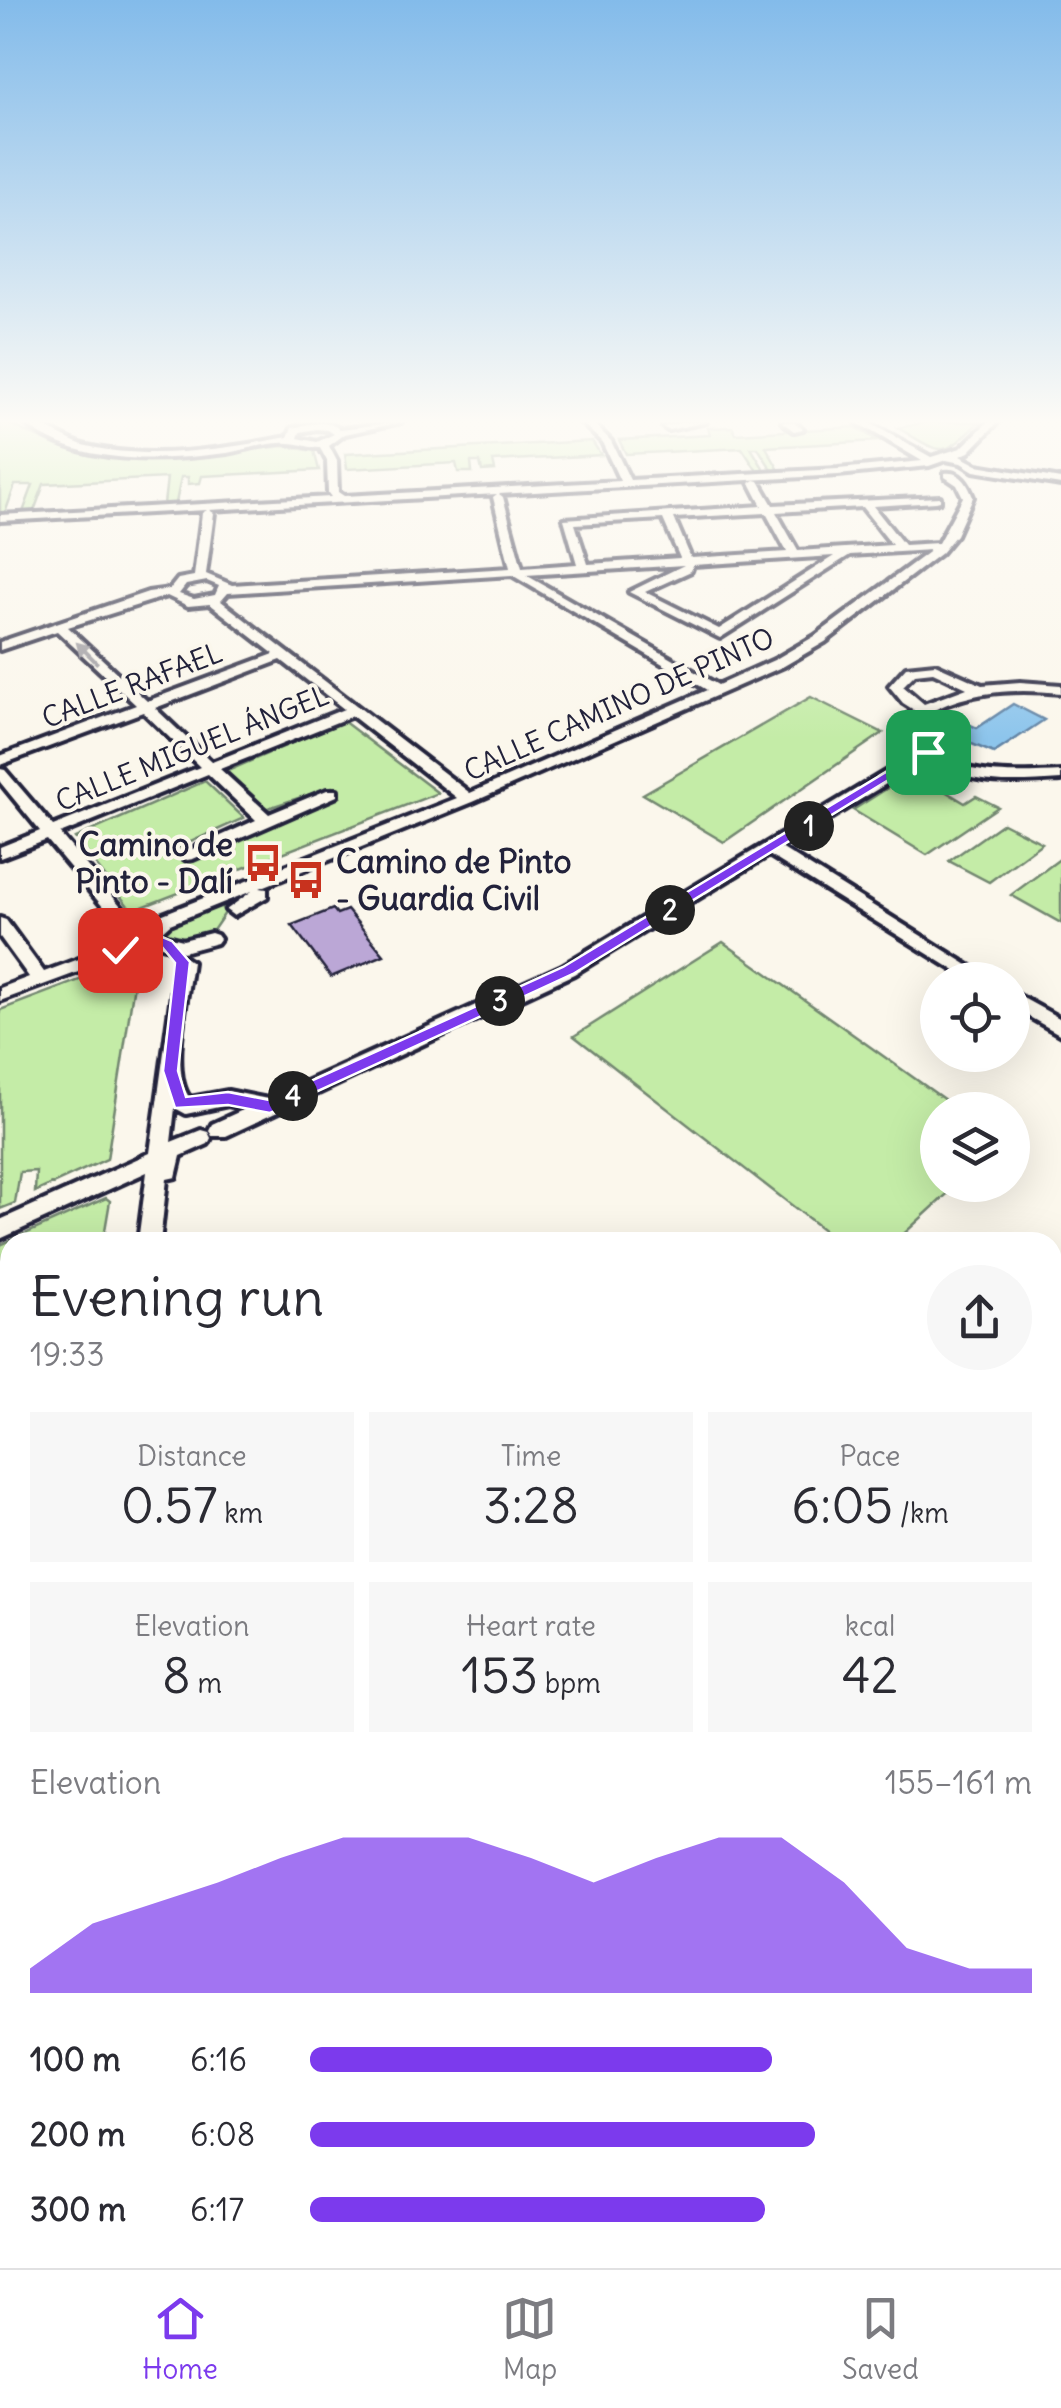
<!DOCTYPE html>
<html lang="en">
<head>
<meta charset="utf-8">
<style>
  body { margin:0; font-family:Delius,sans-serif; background:#f7f7f7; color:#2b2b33; height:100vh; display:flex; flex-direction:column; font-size:38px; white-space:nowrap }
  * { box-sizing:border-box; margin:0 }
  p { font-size:32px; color:#7c7c81 }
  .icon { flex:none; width:55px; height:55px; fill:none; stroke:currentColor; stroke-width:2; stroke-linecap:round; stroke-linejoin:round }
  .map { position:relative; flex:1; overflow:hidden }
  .drawer { position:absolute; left:0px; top:1232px; width:1062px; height:1038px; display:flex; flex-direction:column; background:#fff; border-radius:30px 30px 0 0; box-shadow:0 10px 40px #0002 }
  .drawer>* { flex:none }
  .buttons { position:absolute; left:920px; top:962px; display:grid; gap:20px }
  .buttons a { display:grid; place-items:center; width:110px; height:110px; border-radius:50%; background:#fff; box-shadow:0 10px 40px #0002; font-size:50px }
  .pin { position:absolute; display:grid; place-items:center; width:85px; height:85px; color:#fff; margin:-42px; border-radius:20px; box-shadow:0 5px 15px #0006 }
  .km { position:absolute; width:50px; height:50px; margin:-25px; border-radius:50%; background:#222; color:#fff; font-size:28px; line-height:50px; text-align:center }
  .round { display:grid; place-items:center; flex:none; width:105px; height:105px; border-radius:52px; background:#f7f7f7 }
  .headline { display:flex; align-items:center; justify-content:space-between; height:170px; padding:0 30px }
  h1 { font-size:55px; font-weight:600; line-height:75px }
  .metrics { display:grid; grid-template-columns:repeat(3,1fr); gap:15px; height:170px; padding:10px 30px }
  .metrics div { display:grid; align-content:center; border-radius:0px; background:#f7f7f7; text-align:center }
  .metrics b { font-size:50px; font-weight:600 }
  .metrics small { font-size:28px; font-weight:400 }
  .metrics p { font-size:28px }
  .chart { height:280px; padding:20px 30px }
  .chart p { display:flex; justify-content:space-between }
  .chart svg { width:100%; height:180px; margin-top:10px; fill:#7c3aed; opacity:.7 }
  ul { padding:0 30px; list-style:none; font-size:32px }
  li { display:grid; grid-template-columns:160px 120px 1fr; align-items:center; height:75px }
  li i { height:25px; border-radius:12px; background:#7c3aed }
  .dock { display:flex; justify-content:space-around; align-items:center; height:140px; border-top:2px solid #e1e1e2; background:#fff; font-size:28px; color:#7c7c81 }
  .dock a { display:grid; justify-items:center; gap:5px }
  .dock .current { color:#7c3aed }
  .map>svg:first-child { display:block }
</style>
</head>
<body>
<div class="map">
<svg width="1061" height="2268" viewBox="0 0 1061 2268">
  <rect width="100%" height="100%" fill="#fbf7ec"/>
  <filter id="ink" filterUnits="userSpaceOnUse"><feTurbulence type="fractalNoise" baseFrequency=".01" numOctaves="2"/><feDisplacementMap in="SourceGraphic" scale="20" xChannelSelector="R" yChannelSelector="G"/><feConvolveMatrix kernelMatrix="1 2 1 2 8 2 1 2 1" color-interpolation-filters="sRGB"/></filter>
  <g filter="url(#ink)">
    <path fill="#c4eca7" stroke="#738771" stroke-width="2.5" d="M5 422 57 446 119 457 182 458 284 446 314 451 319 470 202 476 200 483 188 484V477H181L176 503 164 504 167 478 44 484 34 511 23 512 33 485H15L5 513H0V423Z
      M928 422H979C941 460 943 454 898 428Z
      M732 427 736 434 855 427 878 441 766 447 779 470H772L758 448H751L765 471H757L742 448 626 454 619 440 710 435 708 428Z
      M592 441 601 455 493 461 495 470 482 471 480 462H471L472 472H458L456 463 347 469 345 454Z
      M811 697 883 733 724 842 643 794Z
      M343 721 438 793 132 911 75 838 205 781 244 818 173 850 185 863 340 797 332 787 265 809 225 772Z
      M913 772 965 803 976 796 998 807 927 855 853 810Z
      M1003 823 1042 843 989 882 949 861Z
      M1061 858V923L1011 895Z
      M220 905 225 913 212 932 181 940 160 934 163 926Z
      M723 942 959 1110H938V1185H957L895 1242H839L574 1036Z
      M119 965 136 971 107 1159 35 1192 36 1171 20 1172 15 1203 0 1209V1010Z
      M106 1198 110 1201 103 1242H10V1475L0 1478V1245Z
      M10 1865V2081L0 2114V1871Z"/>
    <path fill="#8dc5ec" stroke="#6284a5" stroke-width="2.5" d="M1013 704 1044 720 994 753 930 727 949 715 977 728Z"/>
    <path fill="#bba7d6" stroke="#22223b" stroke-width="2.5" d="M333 909 337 914 347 910 384 955 331 977 292 925Z"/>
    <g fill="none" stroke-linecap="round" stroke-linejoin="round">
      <g stroke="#22223b" stroke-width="8">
        <path id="minor" d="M23 422C43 422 66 441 87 446 152 461 223 449 288 437L292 428C308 424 326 419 340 429L401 422 345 434 329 446 337 461 338 492 344 496 620 481 602 442 581 422H592L611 441 630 480 838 469 922 461 856 422H868L931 457 961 448 988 422H998L969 452 960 456 977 465 1061 479V485L974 471 961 463 946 460 929 466 838 475 499 494 503 497 522 568 577 564 564 519 762 506 750 483 755 480 759 481 773 505 940 497V501L936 502 873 506 904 545 938 543 963 497 957 485 945 477V473C961 471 968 484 973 497L956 535 941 553 825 642 784 666 473 802 260 888 267 889V897L234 916 226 910 252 891 170 924 159 934 183 940 211 933 217 935 220 939 217 943 183 952 154 944 0 1001V988L29 977 0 937V918L6 920 44 972 146 934 119 926 47 840 0 858V847L40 831 0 782V769L5 770 53 826 200 767 143 712 0 765V756L136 705 57 631 0 650V642L148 592 170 589 178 579 194 576 202 513 207 510 0 521V515L331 497 328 493 327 461 320 448C309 448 300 443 289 443 270 441 247 450 227 453 161 461 78 467 23 422ZM317 429 328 430 334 434 317 442 298 438 300 432ZM497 494 493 497 510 568 232 585 206 574 214 513 209 510ZM862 507 892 545 798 551 776 512ZM766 513 787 552 691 558 674 518ZM663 519 680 558 588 564 575 524ZM931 550 815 636 774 660 718 685 526 575 684 565 629 592 720 638 850 555ZM834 556 719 629 645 592 691 571 693 565ZM512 575 707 690 470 793 221 601 228 593ZM207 581 219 586 215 595 194 599 179 594 186 585ZM167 596 188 606 210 604 274 654 147 701 68 627ZM281 660 344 709 212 762 155 708ZM352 716 457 798 158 916 149 923 131 918 60 834 208 774 256 820 179 855 187 860 193 859 337 796V790H327L269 814 220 769Z
          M682 422H706L668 430 663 427Z
          M782 422H794L803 429 794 431Z
          M935 664 982 685 1020 682 1061 685V693C1008 688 959 691 914 722 931 781 1015 774 1061 772V780C1013 783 970 787 927 759L781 848 992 980H970L769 855 574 974 226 1136H212L209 1130 212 1124 245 1109 228 1105 186 1114 175 1108 171 1142 201 1130 208 1132 211 1138 208 1144 181 1156 176 1177 167 1179 160 1242H138L147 1172 0 1239V1220L150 1153 177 958 183 956 192 962C188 995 169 1073 190 1098L228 1091 268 1099 562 966 918 752 903 732 900 721 914 710 903 703 889 686 906 667ZM933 672 967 688 924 704 903 686 915 674Z
          M1012 992 1061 1019V1035L1012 1007Z
          M10 1501V1527L0 1530V1504Z
          M10 1827V1857L0 1860V1830Z
          M1061 1911V1952L1052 1956V1915Z
          M10 2153V2215L0 2220V2157Z"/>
      </g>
      <g stroke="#22223b" stroke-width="8">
        <path id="highway" d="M1052 1323 1061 1324V1356L1052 1354Z
          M1061 1675V1724L1052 1728V1679Z
          M1061 1775V1827L1052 1831V1778Z
          M1061 1837V1889L1052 1893V1841Z
          M612 2260H668L665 2268H609Z
          M696 2260H752L749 2268H693Z"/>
      </g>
      <use href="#minor" fill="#fbf7ec" fill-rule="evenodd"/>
      <use href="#highway" fill="#fbddab" fill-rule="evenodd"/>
    </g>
    <defs><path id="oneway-solid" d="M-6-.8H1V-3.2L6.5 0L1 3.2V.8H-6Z" transform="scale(2.5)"/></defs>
    <use fill="#99979c" href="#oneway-solid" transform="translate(87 653) rotate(-135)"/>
  </g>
  <linearGradient id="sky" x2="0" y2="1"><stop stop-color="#83bbea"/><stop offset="0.57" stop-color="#fdfbf6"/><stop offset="1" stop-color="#fdfbf6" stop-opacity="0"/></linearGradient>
  <rect width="1061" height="739" fill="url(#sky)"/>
  <path fill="#7c3aed" stroke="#fff" stroke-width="2.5" d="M924 749 934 752 573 974 270 1113 228 1105 175 1108 163 1071 175 963 162 947 153 943 120 954 113 950 153 933 172 941 190 962 178 1071 186 1097 228 1092 269 1100 563 967Z"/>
  <defs>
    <g id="bus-bare" transform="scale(3)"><path d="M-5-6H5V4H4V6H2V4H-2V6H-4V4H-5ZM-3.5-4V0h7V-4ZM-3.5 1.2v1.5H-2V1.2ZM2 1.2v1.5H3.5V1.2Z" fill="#c8321e" stroke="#fbf7ec" stroke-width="2.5" paint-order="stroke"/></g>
  </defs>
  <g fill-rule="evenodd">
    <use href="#bus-bare" x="263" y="863"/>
    <use href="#bus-bare" x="306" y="880"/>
  </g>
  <g text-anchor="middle" stroke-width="8" stroke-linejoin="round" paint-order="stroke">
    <g font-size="28" fill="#22223b" stroke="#fbf7ec">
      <text transform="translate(132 685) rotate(-21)" y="10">CALLE RAFAEL</text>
      <text transform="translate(619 704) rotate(-24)" y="10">CALLE CAMINO DE PINTO</text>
      <text transform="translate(192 748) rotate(-22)" y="10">CALLE MIGUEL ÁNGEL</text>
    </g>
    <g font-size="32" font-weight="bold" fill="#22223b" stroke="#fbf7ec" text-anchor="end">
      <text x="233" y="856">Camino de<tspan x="233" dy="37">Pinto - Dalí</tspan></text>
      <text x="336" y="873" text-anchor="start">Camino de Pinto<tspan x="336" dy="37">- Guardia Civil</tspan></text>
    </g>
  </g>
</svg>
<div class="buttons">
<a><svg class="icon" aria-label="locate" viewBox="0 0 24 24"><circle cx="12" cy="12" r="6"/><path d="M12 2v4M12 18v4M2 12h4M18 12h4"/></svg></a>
<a><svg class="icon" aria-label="layers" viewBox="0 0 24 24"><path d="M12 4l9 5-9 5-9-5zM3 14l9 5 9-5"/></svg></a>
</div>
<div class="pin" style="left:928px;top:752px;background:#1e9e55"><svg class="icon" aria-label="arrive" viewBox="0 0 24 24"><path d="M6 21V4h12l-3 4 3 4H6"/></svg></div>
<div class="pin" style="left:120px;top:950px;background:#d93025"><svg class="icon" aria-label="check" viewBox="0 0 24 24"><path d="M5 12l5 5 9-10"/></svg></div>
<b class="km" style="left:809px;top:826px">1</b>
<b class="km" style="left:670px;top:910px">2</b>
<b class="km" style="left:500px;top:1001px">3</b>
<b class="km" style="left:293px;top:1096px">4</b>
<section class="drawer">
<div class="headline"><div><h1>Evening run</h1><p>19:33</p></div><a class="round"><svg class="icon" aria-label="share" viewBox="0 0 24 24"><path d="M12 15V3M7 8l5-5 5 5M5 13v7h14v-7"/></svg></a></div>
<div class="metrics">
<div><p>Distance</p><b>0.57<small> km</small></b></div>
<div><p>Time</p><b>3:28</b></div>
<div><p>Pace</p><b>6:05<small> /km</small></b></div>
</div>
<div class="metrics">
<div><p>Elevation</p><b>8<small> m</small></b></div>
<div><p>Heart rate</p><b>153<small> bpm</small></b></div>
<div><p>kcal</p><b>42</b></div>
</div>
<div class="chart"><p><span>Elevation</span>155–161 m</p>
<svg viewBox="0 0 160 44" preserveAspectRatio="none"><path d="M0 44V38L10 27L20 22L30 17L40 11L50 6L60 6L70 6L80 11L90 17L100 11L110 6L120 6L130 17L140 33L150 38L160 38V44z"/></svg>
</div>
<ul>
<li><b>100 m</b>6:16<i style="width:64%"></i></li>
<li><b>200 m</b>6:08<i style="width:70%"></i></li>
<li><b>300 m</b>6:17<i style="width:63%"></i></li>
</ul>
</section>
</div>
<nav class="dock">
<a class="current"><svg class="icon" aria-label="home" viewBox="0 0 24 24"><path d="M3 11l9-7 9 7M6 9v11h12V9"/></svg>Home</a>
<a><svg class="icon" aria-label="map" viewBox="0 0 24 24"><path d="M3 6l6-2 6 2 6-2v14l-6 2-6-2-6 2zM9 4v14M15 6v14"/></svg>Map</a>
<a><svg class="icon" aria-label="saved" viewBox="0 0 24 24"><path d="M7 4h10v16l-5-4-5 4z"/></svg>Saved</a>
</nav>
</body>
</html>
